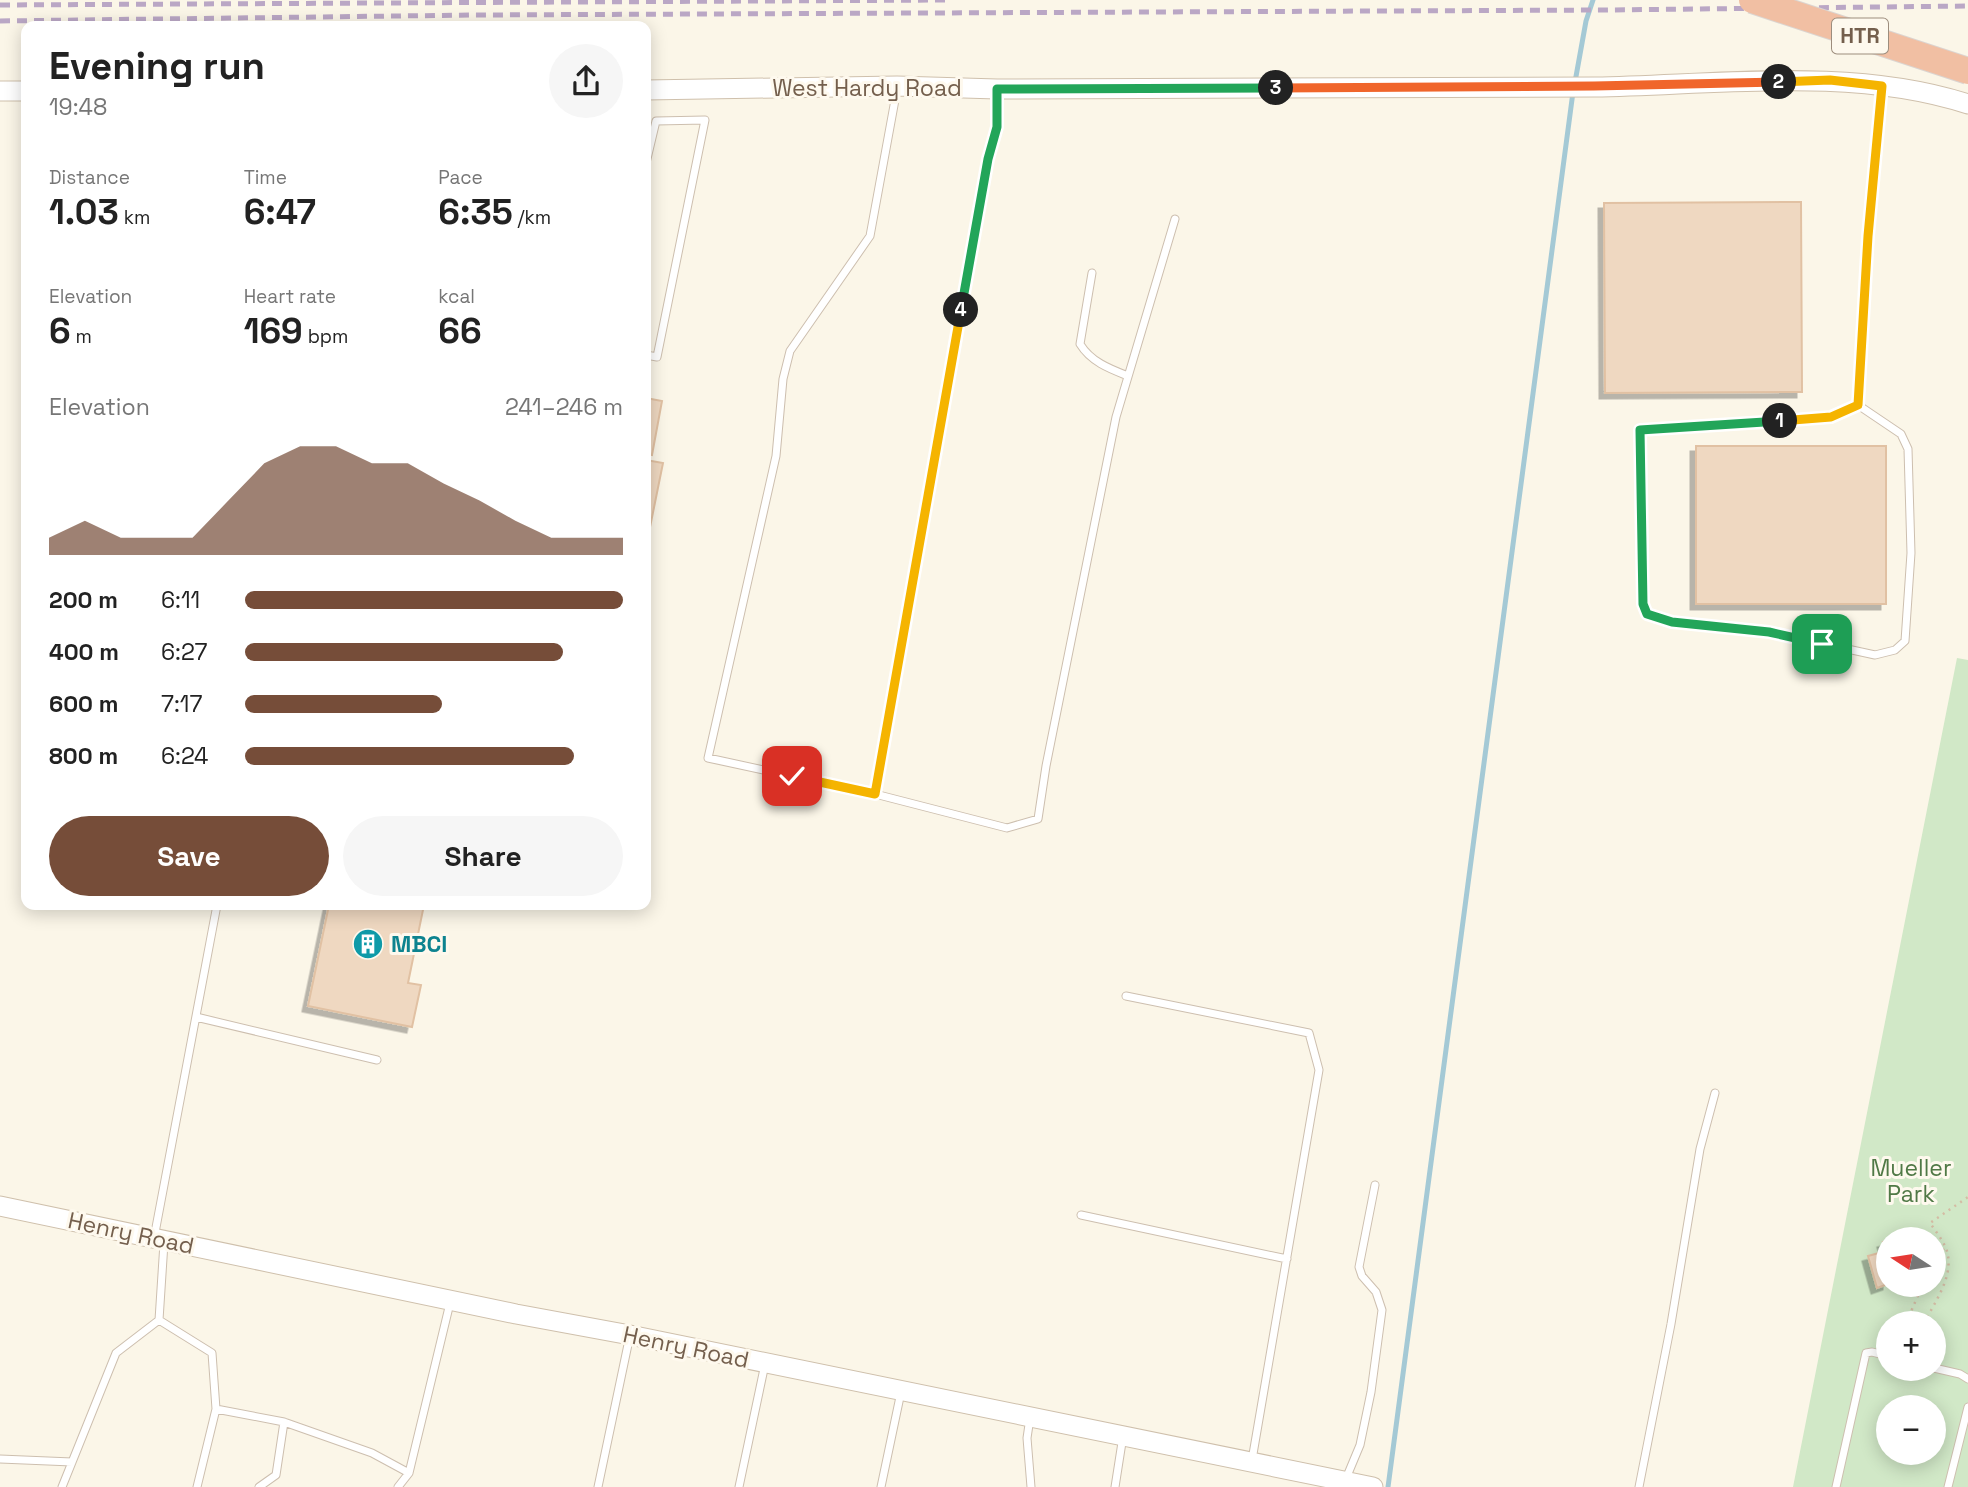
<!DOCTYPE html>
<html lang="en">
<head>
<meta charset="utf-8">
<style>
  body { margin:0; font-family:"Space Grotesk",sans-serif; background:#f6f6f6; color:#222; height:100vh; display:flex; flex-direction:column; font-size:26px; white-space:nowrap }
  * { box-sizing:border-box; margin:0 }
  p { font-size:23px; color:#767676 }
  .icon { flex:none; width:38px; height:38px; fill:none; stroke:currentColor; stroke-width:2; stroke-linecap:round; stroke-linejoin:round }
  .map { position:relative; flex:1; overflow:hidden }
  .drawer { position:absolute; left:21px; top:21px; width:630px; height:889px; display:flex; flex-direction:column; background:#fff; border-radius:14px; box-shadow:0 4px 18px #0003 }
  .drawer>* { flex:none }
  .needle { width:46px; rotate:282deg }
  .buttons { position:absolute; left:1876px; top:1227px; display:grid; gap:14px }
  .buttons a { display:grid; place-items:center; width:70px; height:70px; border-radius:50%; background:#fff; box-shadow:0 4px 18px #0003; font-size:35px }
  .pin { position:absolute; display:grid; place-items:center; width:60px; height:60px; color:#fff; margin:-30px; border-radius:14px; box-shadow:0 4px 10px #0006 }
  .km { position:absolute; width:35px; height:35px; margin:-18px; border-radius:50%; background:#222; color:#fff; font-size:19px; line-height:35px; text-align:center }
  .round { display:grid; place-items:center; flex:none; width:74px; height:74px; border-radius:37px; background:#f6f6f6 }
  .head { display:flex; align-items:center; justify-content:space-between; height:119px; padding:0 28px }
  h1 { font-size:38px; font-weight:700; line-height:52px }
  .metrics { display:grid; grid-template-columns:repeat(3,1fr); gap:10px; height:119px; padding:7px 28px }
  .metrics div { display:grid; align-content:center }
  .metrics b { font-size:35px; font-weight:700 }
  .metrics small { font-size:19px; font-weight:400 }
  .metrics p { font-size:19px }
  .chart { height:196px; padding:14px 28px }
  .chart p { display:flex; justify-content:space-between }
  .chart svg { width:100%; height:126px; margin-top:7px; fill:#764d39; opacity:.7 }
  .cta { display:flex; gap:14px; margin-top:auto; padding:14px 28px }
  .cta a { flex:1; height:80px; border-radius:42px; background:#764d39; color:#fff; font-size:28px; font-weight:700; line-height:80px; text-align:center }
  .cta a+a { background:#f6f6f6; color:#222 }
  ul { padding:0 28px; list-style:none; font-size:23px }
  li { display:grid; grid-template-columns:112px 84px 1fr; align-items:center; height:52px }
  li i { height:18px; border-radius:9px; background:#764d39 }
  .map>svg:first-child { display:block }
</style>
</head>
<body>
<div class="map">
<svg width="1968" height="1487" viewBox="0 0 1968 1487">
  <defs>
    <filter id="shadow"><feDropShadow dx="-5.5" dy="5.5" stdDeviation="0" flood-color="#0004"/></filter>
  </defs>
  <rect width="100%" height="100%" fill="#fbf6e8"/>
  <path fill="#d1e8c7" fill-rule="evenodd" d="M1957 658 1968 660V1487H1793ZM1888 1239H1934V1284H1888ZM1888 1323H1934V1368H1888ZM1888 1407H1934V1452H1888Z"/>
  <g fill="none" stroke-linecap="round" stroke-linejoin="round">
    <path stroke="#a4c9d5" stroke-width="5" d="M1575 82 1586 21 1593 0
      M1388 1487 1573 92"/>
  </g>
  <path fill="#efd8c1" stroke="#e1c1a3" stroke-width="2" filter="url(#shadow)" d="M1801 202 1802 392 1605 393 1604 203Z
    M646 398 662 401 652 455 646 454Z
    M1696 446H1886V604H1696Z
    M646 460 663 463 646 547Z
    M329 905H424L408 983 421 985 412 1027 308 1006Z
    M1888 1241V1284L1877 1288 1868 1256 1886 1251 1883 1242Z"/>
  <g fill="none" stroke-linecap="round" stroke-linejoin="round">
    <g stroke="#cdbfaf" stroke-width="9">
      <path id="lane" d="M897 89 870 236 790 351 783 379 776 456 708 758 875 794 988 159 997 127V89
        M646 163 656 121 705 120 657 357 646 355
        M1092 273 1080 344C1091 362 1110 369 1128 376
        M1858 405 1901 434 1908 449 1911 553 1905 641 1895 650 1875 655 1769 632 1672 622 1647 614 1643 604 1640 430 1831 417 1858 405 1868 236 1882 86
        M875 794 1007 828 1038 819 1046 766 1116 417 1175 219
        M1126 996 1309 1033 1319 1070 1252 1460
        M196 1017 377 1060
        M1081 1215 1287 1259
        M154 1238 217 905
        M159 1320 212 1353 216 1409 197 1487
        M1934 1368 1960 1374 1968 1379
        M216 1409 284 1422 372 1453 409 1473
        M1030 1418 1027 1438 1031 1487
        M0 1459 72 1462
        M1345 1481 1360 1445 1371 1392 1382 1310 1376 1292 1362 1276 1359 1267 1375 1185
        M62 1487 116 1353 159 1320 164 1243
        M259 1487 276 1475 284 1422
        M398 1487 409 1473 450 1303
        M598 1487 630 1335
        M739 1487 765 1364
        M881 1487 901 1392
        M1115 1487 1123 1436
        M1639 1487 1671 1324 1700 1149 1715 1093
        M1836 1487 1866 1353 1872 1352 1888 1356
        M1948 1487 1968 1407"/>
    </g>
    <g stroke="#cfc0ac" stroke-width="21">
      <path id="secondary" d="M646 90 897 86 997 89C1196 88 1395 89 1595 87 1715 85 1852 66 1968 104
        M0 91H26
        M0 1206 516 1314 630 1335 1373 1487"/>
    </g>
    <path stroke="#d4bca4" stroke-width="2.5" stroke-dasharray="2 5" stroke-linecap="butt" d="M1934 1261 1945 1247
      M1906 1323 1923 1284
      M1924 1323C1936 1300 1957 1272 1945 1246 1941 1238 1935 1230 1930 1223L1968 1197"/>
    <use href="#lane" stroke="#fff" stroke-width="7"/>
    <use href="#secondary" stroke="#fff" stroke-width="19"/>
    <path stroke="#baa7c5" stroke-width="5" stroke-dasharray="10 7" stroke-linecap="butt" d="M0 5 950 0
      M0 21 475 15 1607 10 1968 6"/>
    <g stroke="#dbd5d1" stroke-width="28" stroke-linecap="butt">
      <path id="highway-bridge" d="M1752 0 1968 71"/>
    </g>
    <use href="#highway-bridge" stroke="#f1bfa3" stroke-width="26"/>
  </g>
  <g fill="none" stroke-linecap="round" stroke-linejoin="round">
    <g stroke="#fff" stroke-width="14">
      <path id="split-1" d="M1780 421 1640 430 1643 604 1647 614 1672 622 1769 632 1822 644"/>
    </g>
    <g stroke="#fff" stroke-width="14">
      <path id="split-2" d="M1779 82 1830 80 1882 86 1868 236 1858 405 1831 417 1780 421"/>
    </g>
    <g stroke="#fff" stroke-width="14">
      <path id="split-3" d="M1276 88 1594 86 1779 82"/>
    </g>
    <g stroke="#fff" stroke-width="14">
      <path id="split-4" d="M961 310 988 159 997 127V89L1276 88"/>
    </g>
    <g stroke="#fff" stroke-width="14">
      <path id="split-5" d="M792 776 875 794 961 310"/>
    </g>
    <use href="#split-1" stroke="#22a559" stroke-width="9"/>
    <use href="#split-2" stroke="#f5b400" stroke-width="9"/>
    <use href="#split-3" stroke="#f0652b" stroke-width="9"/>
    <use href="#split-4" stroke="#22a559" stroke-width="9"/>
    <use href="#split-5" stroke="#f5b400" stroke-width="9"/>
  </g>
  <defs>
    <g id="building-disc" transform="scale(1.575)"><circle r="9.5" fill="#0f9aa8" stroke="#fef9ee"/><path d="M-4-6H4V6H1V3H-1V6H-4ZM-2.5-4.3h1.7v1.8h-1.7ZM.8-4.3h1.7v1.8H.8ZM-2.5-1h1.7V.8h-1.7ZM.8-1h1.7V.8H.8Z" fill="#fff"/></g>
  </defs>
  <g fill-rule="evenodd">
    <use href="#building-disc" x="368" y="944"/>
  </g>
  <g text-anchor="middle" stroke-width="6" stroke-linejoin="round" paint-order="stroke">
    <rect fill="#fef9ee" stroke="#9d8d7d" stroke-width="2" x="1832" y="18.5" width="56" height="35" rx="5"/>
    <g font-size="21" font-weight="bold" fill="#745f4d">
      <text x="1860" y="43">HTR</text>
    </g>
    <g font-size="23" fill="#745f4d" stroke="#fef9ee">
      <text x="867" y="96">West Hardy Road</text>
      <text transform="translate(131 1233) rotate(12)" y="8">Henry Road</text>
      <text transform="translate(686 1347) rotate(12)" y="8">Henry Road</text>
    </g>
    <g font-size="23" font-weight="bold" fill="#0d838f" stroke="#fef9ee" text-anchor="start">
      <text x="391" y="952">MBCI</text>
    </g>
    <g font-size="23" fill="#507946" stroke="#fef9ee">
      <text x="1911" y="1176">Mueller<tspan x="1911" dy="26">Park</tspan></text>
    </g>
  </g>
</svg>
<div class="buttons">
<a><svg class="needle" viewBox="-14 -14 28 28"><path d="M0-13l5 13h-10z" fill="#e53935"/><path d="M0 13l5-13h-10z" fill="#767676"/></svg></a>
<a>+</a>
<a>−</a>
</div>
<div class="pin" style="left:1822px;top:644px;background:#1e9e55"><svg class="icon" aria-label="arrive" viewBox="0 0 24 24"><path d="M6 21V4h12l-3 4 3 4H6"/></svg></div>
<div class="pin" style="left:792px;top:776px;background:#d93025"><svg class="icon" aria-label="check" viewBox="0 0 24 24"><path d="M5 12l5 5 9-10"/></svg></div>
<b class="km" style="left:1780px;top:421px">1</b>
<b class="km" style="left:1779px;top:82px">2</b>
<b class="km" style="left:1276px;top:88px">3</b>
<b class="km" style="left:961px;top:310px">4</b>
<section class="drawer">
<div class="head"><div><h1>Evening run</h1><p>19:48</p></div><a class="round"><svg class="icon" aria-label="share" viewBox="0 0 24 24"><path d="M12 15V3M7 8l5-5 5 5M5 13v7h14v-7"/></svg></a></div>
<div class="metrics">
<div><p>Distance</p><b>1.03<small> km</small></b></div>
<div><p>Time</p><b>6:47</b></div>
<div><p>Pace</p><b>6:35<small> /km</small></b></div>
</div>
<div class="metrics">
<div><p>Elevation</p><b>6<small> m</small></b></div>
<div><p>Heart rate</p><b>169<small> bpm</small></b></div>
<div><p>kcal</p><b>66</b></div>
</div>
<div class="chart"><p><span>Elevation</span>241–246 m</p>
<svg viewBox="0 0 160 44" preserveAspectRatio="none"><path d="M0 44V38L10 32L20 38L30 38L40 38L50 25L60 12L70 6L80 6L90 12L100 12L110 19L120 25L130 32L140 38L150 38L160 38V44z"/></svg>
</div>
<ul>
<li><b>200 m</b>6:11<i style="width:100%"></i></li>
<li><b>400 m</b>6:27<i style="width:84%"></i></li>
<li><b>600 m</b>7:17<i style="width:52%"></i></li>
<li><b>800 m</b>6:24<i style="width:87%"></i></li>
</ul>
<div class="cta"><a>Save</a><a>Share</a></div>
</section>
</div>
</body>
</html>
